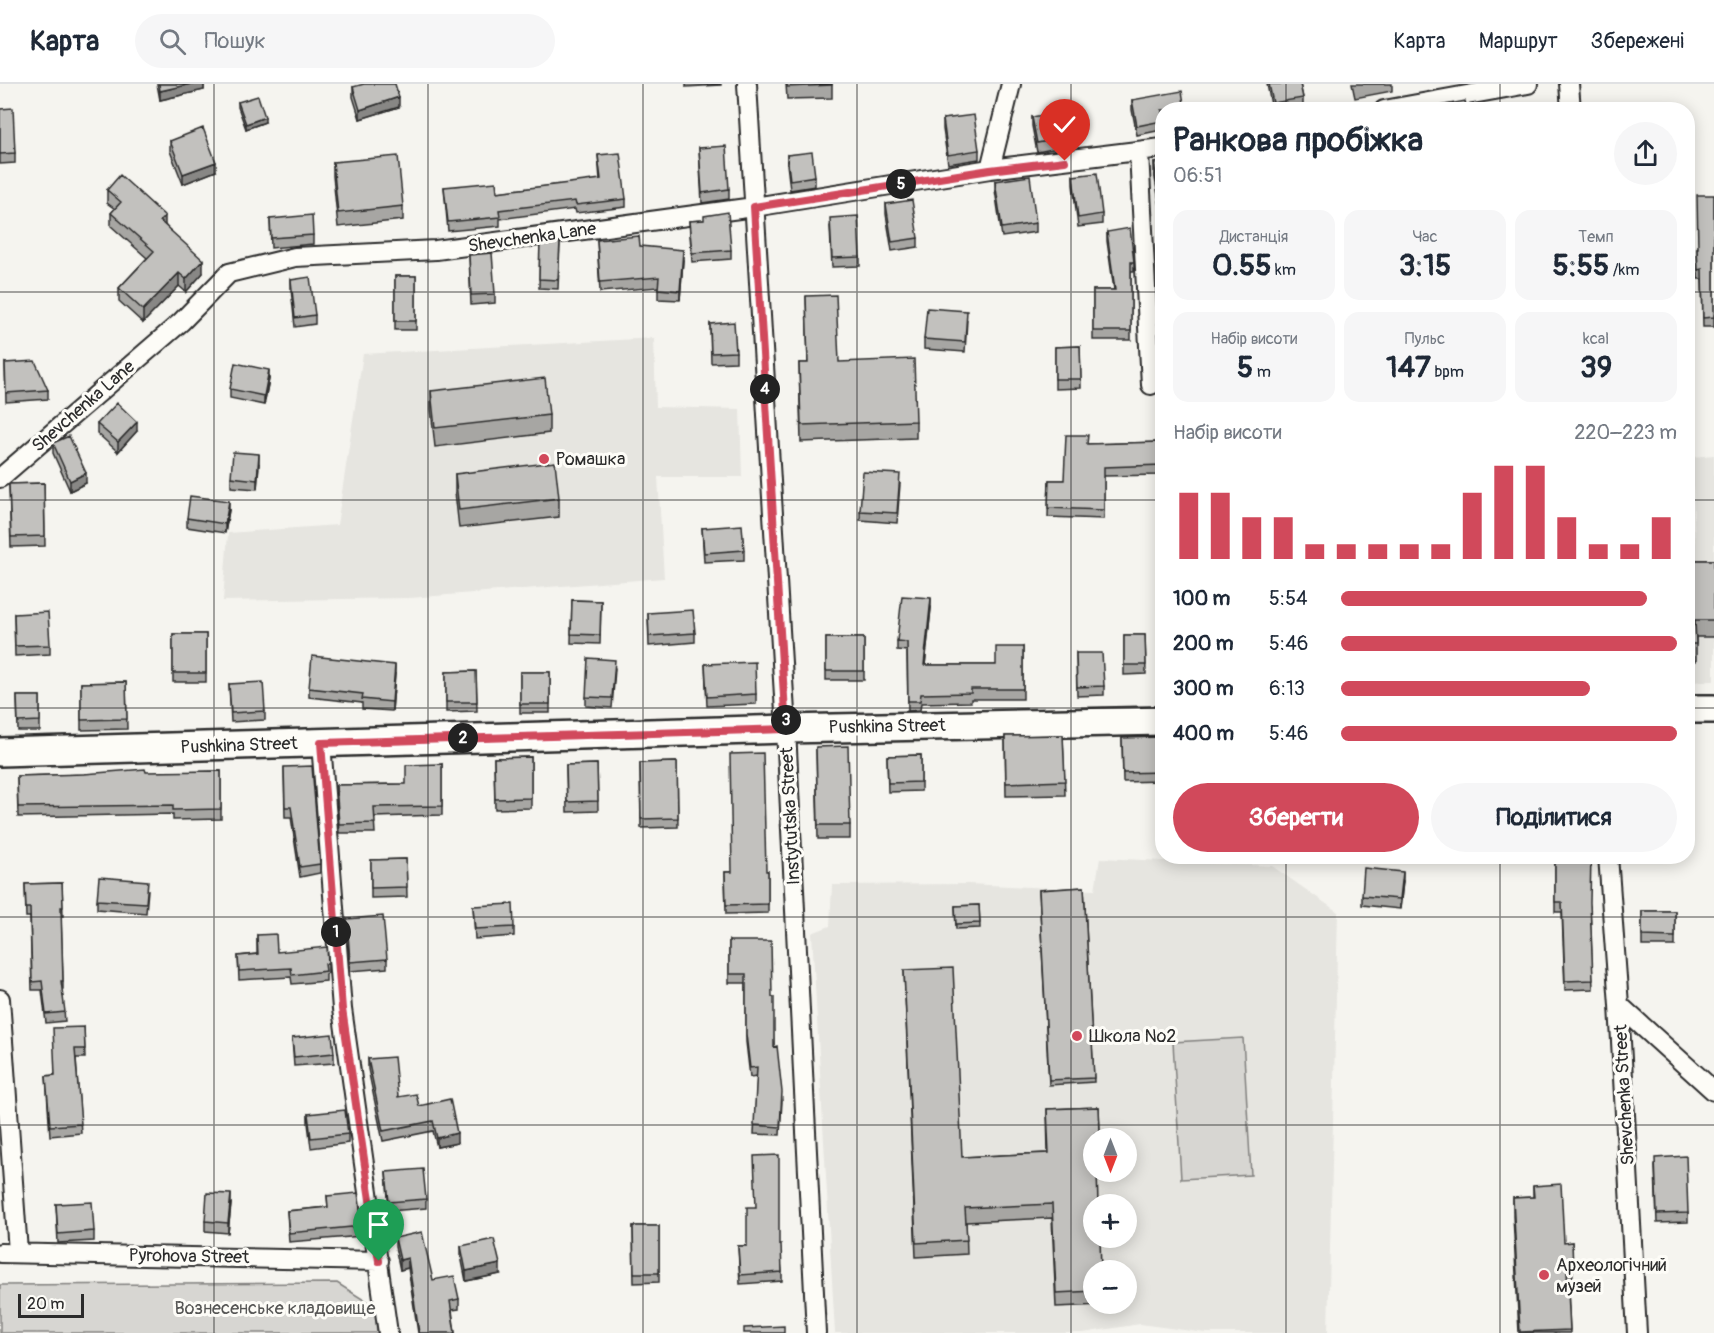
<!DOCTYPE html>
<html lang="uk">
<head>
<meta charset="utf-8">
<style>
  body { margin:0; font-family:Pangolin,sans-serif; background:#f6f6f7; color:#1f2937; height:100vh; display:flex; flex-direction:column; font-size:22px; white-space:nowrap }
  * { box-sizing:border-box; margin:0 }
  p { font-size:20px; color:#747a83 }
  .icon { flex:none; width:33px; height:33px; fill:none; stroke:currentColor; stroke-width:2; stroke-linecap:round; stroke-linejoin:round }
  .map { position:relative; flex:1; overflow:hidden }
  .panel { position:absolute; left:1155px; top:18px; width:540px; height:762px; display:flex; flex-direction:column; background:#fff; border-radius:24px; box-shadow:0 3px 15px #0003 }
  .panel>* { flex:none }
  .needle { width:39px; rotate:180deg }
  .controls { position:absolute; left:1083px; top:1044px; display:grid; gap:12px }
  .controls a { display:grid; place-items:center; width:54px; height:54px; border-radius:50%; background:#fff; box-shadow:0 3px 15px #0003; font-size:30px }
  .scale { position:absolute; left:18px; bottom:15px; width:66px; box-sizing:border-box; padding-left:6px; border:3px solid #2b2b2b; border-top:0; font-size:16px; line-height:21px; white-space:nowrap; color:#2b2b2b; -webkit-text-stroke:4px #fdfcf7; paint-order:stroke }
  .pin { position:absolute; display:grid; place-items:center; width:51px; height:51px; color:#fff; margin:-62px -26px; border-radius:50% 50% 50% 0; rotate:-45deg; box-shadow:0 0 6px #0007 }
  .pin .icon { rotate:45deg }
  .km { position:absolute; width:30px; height:30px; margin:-15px; border-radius:50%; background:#222; color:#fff; font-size:16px; line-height:30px; text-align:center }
  .round { display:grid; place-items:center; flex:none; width:63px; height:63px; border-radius:32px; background:#f6f6f7 }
  .overview { display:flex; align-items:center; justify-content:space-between; height:102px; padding:0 18px }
  h1 { font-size:33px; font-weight:800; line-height:45px }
  .stats { display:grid; grid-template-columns:repeat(3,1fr); gap:9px; height:102px; padding:6px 18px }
  .stats div { display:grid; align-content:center; border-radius:15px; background:#f6f6f7; text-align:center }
  .stats b { font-size:30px; font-weight:800 }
  .stats small { font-size:16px; font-weight:400 }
  .stats p { font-size:16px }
  .chart { height:168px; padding:12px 18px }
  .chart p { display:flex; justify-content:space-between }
  .chart svg { width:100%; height:108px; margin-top:6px; stroke:#d1495b; stroke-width:6 }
  .button { display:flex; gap:12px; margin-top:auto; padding:12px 18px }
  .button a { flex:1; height:69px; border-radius:36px; background:#d1495b; color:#fff; font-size:24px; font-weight:800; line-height:69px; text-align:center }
  .button a+a { background:#f6f6f7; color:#1f2937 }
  ul { padding:0 18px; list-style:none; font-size:20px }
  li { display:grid; grid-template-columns:96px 72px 1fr; align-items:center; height:45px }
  li i { height:15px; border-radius:8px; background:#d1495b }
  header { display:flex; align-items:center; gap:36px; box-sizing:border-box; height:84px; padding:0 30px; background:#fff; border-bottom:2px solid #e0e1e3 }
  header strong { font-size:28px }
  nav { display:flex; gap:33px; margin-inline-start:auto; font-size:21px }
  .search { width:420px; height:54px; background:#f6f6f7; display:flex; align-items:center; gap:15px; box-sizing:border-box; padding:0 21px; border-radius:33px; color:#747a83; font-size:22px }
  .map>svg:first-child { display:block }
</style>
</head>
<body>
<header>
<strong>Карта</strong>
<div class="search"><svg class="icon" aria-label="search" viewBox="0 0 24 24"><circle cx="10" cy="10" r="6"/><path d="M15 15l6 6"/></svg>Пошук</div>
<nav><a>Карта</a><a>Маршрут</a><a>Збережені</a></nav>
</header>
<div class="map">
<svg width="1714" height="1249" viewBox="0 0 1714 1249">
  <rect width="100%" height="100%" fill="#f5f4ef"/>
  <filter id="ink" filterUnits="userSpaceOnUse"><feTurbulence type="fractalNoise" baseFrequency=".0167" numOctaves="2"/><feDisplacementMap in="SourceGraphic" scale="12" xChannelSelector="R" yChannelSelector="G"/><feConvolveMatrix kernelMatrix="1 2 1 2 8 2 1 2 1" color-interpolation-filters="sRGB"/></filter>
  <g filter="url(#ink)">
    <path fill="#e6e5e0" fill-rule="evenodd" d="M654 254 656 323 740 325 742 393H658L664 494 410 514 223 517 228 449 337 441 363 270Z
      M1714 371V597L1688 598V468L1695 467 1692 373Z
      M1100 774 1272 782 1338 828 1328 1249H1206L1140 1240 1083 1249H835L812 849 830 842 832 801 968 800 1095 806ZM1094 1054H1126V1088H1094ZM1094 1120H1126V1154H1094ZM1094 1186H1126V1220H1094Z"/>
    <path fill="#d7d6d2" stroke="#81807e" stroke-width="1.5" d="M1243 954 1251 1091 1181 1095 1173 958Z
      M337 1199 375 1223 377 1249H0V1201Z"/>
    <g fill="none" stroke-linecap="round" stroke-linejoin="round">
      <g stroke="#2b2b2b" stroke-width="22">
        <path id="street" d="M747 0 786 645 816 1249
          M1569 0 1571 26
          M1384 26 1528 0
          M1139 68 1151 301
          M990 85 1011 0
          M0 394 181 238 229 189 295 173 436 166 754 123 990 85 1162 64
          M321 659 342 925 388 1249
          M1608 772 1619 921 1637 1249
          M0 915 18 1168
          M1619 921 1714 1007
          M0 1169 379 1177"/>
      </g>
      <g stroke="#2b2b2b" stroke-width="32">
        <path id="secondary" d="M1688 625H1714
          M0 668 786 645 1162 637"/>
      </g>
      <use href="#street" stroke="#fdfcf7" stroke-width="18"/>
      <use href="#secondary" stroke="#fdfcf7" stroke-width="27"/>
    </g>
    <path fill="#a7a6a3" stroke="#2b2b2b" stroke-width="1.5" d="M157 0H204V6L160 16Z
      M686 0H721V1L686 3Z
      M786 0H832V14L787 15Z
      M1267 0H1300L1303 14V23L1290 26H1272Z
      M1352 0H1392V7L1355 14Z
      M353 3 399 23 360 35 353 13Z
      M1132 16 1162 26V46L1137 51 1132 26Z
      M238 18 265 38 246 45 238 23Z
      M0 25 15 69V79L0 80Z
      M1032 33 1063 54V63L1037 68 1032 42Z
      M943 35 979 66V75L948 80 943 45Z
      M170 57 216 87 183 100 170 67Z
      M1688 63H1689L1690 97H1688Z
      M699 64 729 105V115L702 119Z
      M598 71 626 115V123L576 129 575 125 500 135V142L448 147 444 103 497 108 600 96Z
      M787 71 815 92V102L790 106 787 80Z
      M333 78 403 122V136L338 143 333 92Z
      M1162 78V122H1160L1154 89V79Z
      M1073 92 1102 130V140L1078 143 1073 101Z
      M995 97 1036 139V148L1002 153 995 106Z
      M107 106 165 141 203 189 186 208 179 202 143 239 119 217V204L147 174 111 142V129L115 125 107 119Z
      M1714 111V243H1703L1702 195H1698L1697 164H1698Z
      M886 120 918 154V163L892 167 886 130Z
      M270 135 313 151V160L271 164Z
      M704 136 731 166V175L692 178 689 137Z
      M830 143 860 173V182L832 183Z
      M1107 148 1134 178V187H1131V256H1093V206H1114L1107 157Z
      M597 156 640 162 683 176 680 216 658 215V203L600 208Z
      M540 157 560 158 558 205 539 204Z
      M469 171 495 210V219L471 221Z
      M395 192H416V246H395Z
      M291 196 315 231V240L295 243 291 205Z
      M806 212 839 278 916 337V354L801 358 799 279H808Z
      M967 236 965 268 924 265V255Z
      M710 240 736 268V278L711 279Z
      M1080 262 1081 304 1055 305V263Z
      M5 279 48 306V315L6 318Z
      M269 295 264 321 230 314V305Z
      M431 307 549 331V349L435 363 431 325Z
      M97 340 137 347 118 368 97 349Z
      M1162 358V391L1104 392V435L1048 433 1049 396H1064L1088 360Z
      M53 359 86 399 70 407 53 369Z
      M259 380 257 405 231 403V393Z
      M455 390 559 414V433L459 444 455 408Z
      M44 399 45 462 11 463 9 400Z
      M900 400 897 439 860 436V427Z
      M229 426 225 449 187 443V434Z
      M702 444 744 466V476L704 478Z
      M1688 458 1692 476H1714V553H1696V577H1688Z
      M572 516 601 517 600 560 571 559Z
      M931 524 925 581H996L1023 563V615H971V618L921 619 920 626 908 627 907 567 897 566V557Z
      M648 529 695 549V558L649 562Z
      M14 530 50 561V570L15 572Z
      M173 550H206V598H173Z
      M1124 551H1145L1146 590 1124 591Z
      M826 554H864V596H826Z
      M1076 569 1104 602V611L1077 612Z
      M705 580 756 610V620L707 622Z
      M615 585 612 624 586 622V613Z
      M476 587 477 627 446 628V588Z
      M520 588H550V629H520Z
      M395 590 392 627 362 625V619L309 613V604Z
      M126 598 127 645 81 646V599Z
      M229 600 265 627V636L231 638Z
      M17 612H40V647H18Z
      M1063 651 1065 711 1006 712 1005 652Z
      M1162 653V697L1123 698 1122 654Z
      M816 663 850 741V755H818Z
      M921 671V707L888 708 887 672Z
      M531 673V724L495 725 494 674Z
      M677 678 678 743 641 744 640 679Z
      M442 680V731L374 733 375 749H339L336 701 406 700Z
      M597 680 598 727 567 728 566 681Z
      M284 683 320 780V789L300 793 291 733H285Z
      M221 687V735L173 736V730L18 733 17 692Z
      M1555 772 1590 822 1593 905 1565 906 1562 828H1555Z
      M406 775 407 813 371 814V776Z
      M768 787V829L726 830 725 788Z
      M1403 797 1400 825 1362 821V812Z
      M62 799 63 832H61L63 897V905L62 906 65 937 46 939 42 906H32L30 833H26L25 800Z
      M1084 803 1094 998 1049 1001 1039 806Z
      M148 806 146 829 97 825V816Z
      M979 821 980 844 956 845 955 822Z
      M473 822 514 843V852L475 855Z
      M1642 827H1675V862H1642Z
      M347 835 387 875V884L350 887Z
      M257 851 277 868 328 880V889L326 890V897L292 900 291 893 239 896 238 872 257 870Z
      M729 857 772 913 774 963 782 1017 780 1051 754 1050 757 992 750 993 746 958V899H729Z
      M904 886 962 1073 1048 1069 1047 1025 1099 1023 1100 1054H1094V1220H1102V1221L1056 1223 1052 1134 966 1138 967 1170 916 1173Z
      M84 943 85 974H76L81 1049 50 1052 46 992 54 991Z
      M292 954 334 969V979L294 982Z
      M368 975 398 1013 419 1022 457 1059 437 1063 433 1047 383 1057 368 985Z
      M308 1030 348 1050V1059L311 1064 308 1039Z
      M1655 1083 1688 1129V1138L1657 1139Z
      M386 1088 426 1115V1124L389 1127Z
      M1533 1102 1564 1159 1572 1158 1573 1205H1568L1570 1249H1519L1513 1132V1114L1533 1113Z
      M327 1112 362 1142V1152L289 1158 287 1127 328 1123Z
      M56 1120 94 1147V1157L58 1159Z
      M231 1120 228 1149 205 1147V1137Z
      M633 1142H659V1198L634 1199Z
      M395 1154 433 1196 459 1215V1225L452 1226 455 1249H418L408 1184 400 1186 395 1163Z
      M779 1160 782 1188V1197L740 1200 738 1162Z
      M461 1162 500 1190 466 1197 461 1172Z"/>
    <path fill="#888785" stroke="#2b2b2b" stroke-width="1.5" d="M191 0H204V6L160 16V7Z
      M399 13V23L360 35V26Z
      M265 33V38L246 45V40Z
      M216 78V87L183 100V90Z
      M165 132V145L160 137Z
      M683 166V176L680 216V207Z
      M203 176V189L186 208V195Z
      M179 189V202L143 239V226Z
      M269 286V295L264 321V312Z
      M137 338V347L118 368V358Z
      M259 370V380L257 405V396Z
      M86 389V399L70 407V397Z
      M229 417V426L225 449V440Z
      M931 514V524L924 591V581Z
      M395 581V590L392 627V618Z
      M1403 788V797L1400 825V815Z
      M457 1049V1059L437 1063V1054Z
      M231 1110V1120L228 1149V1139Z
      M408 1174V1184L400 1186V1176Z
      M500 1180V1190L466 1197V1187Z"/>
    <path fill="#c2c1be" stroke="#2b2b2b" stroke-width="1.5" d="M159 0H191L160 7Z
      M364 0H395L399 13 360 26 353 3Z
      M787 0H832V1L787 3Z
      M1269 0H1300L1303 14 1273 19Z
      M1182 7 1185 26H1162V37L1137 42 1132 16Z
      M258 12 265 33 246 40 238 18Z
      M1465 17 1467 26 1423 25Z
      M13 24 15 69 0 70V25Z
      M1059 28 1063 54 1037 59 1032 33Z
      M974 31 979 66 948 71 943 35Z
      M203 44 216 78 183 90 170 57Z
      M726 62 729 105 702 109 699 64Z
      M1688 63H1689L1690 88H1688Z
      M812 68 815 92 790 96 787 71Z
      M620 69 626 115 576 121 575 117 499 126 500 133 448 138 444 103 496 98 497 108 601 95 598 71Z
      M398 72 403 122 338 129 333 78Z
      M1162 78V113H1160L1154 79Z
      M1097 89 1102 130 1078 134 1073 92Z
      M120 91 165 132 160 137 203 176 186 195 179 189 143 226 119 204 154 167 111 129 121 118 107 106Z
      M1030 92 1036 139 1002 144 995 97Z
      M1697 111H1714V233L1703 234 1702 185 1698 186 1697 164H1698Z
      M912 116 918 154 892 158 886 120Z
      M728 128 731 166 692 169 689 137 704 136V132Z
      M312 131 313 151 271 154 270 135Z
      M858 132 860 173 832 174 830 134Z
      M1130 144 1134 178H1131V247H1093V206H1115L1107 148Z
      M639 152 640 162 683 166 680 207 658 205 659 193 600 198 597 156Z
      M540 157 560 158 558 196 539 195Z
      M492 169 495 210 471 211 469 171Z
      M395 192H416V237H395Z
      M310 193 315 231 295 234 291 196Z
      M836 211 839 278 914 275 916 337 801 341 799 279H808L806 212Z
      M927 224 967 227 965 258 924 255Z
      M734 238 736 268 711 269 710 240Z
      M1080 262 1081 295H1055V263Z
      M35 277 48 306 6 309 5 279Z
      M235 279 269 286 264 312 230 305Z
      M545 294 549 331 435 344 431 307Z
      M117 319 137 338 118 358 97 340Z
      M1066 351H1088L1087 360 1162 358V381L1104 383V426L1048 424 1049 396H1064Z
      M69 352 86 389 70 397 53 359Z
      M233 368 259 370 257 396 231 393Z
      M555 378 559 414 459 426 455 390Z
      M863 388 900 390 897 429 860 427Z
      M44 399 45 452 11 453 9 400Z
      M190 412 229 417 225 440 187 434Z
      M742 441 744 466 704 469 702 444Z
      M1688 458H1692V476H1714V536H1695L1696 560H1688Z
      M902 512 931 514 924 581H996V563H1023V605H971V609L921 610 920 617H908L907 558 897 557Z
      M572 516 601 517 600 551 571 550Z
      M693 526 695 549 649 552 648 529Z
      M48 528 50 561 15 562 14 530Z
      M173 550H206V589H173Z
      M1124 551H1145L1146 581H1124Z
      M826 554H864V587H826Z
      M1076 569H1102L1104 602 1077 603Z
      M312 572 395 581 392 618 362 615 363 610 309 604Z
      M588 574 615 576 612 614 586 613Z
      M755 578 756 610 707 613 705 580Z
      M476 587 477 618H446V588Z
      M520 588H550V620H520Z
      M126 598 127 635 81 636V599Z
      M263 598 265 627 231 629 229 600Z
      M17 612H40V637L18 638Z
      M1063 651 1065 697 1006 699 1005 652Z
      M1162 653V688L1123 689 1122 654Z
      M848 662 850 741H818L816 663Z
      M763 669 766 787H768V820L726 821 725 788H732L730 670Z
      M921 671V698L888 699 887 672Z
      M531 673V714L495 715 494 674Z
      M677 678 678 734 641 735 640 679Z
      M442 680V722L374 723 375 739 339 740 336 701 406 700V681Z
      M597 680 598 717 567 718 566 681Z
      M312 682 320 780 300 783 291 723H285L284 683Z
      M145 685 146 688 221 687V725L173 726V721L18 723 17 692 84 690Z
      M1555 772H1591L1590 818 1593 896 1565 897 1562 818H1555Z
      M406 775 407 803 371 804V776Z
      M1364 784 1403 788 1400 815 1362 812Z
      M99 793 148 797 146 819 97 816Z
      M62 799 63 823H61L63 897H61L65 928 46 930 42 897 32 898 30 824H26L25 800Z
      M1084 803 1094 994 1049 996 1039 806Z
      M513 820 514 843 475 845 473 822Z
      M979 821 980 839 956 840 955 822Z
      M1642 827H1675V853L1642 852Z
      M383 832 387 875 350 878 347 835Z
      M276 850 277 868 327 863 328 880H325L326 887 292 891 291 884 239 887 238 872 258 870 257 851Z
      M729 857H771L772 913H774V963L777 962 782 1008 780 1043 754 1041 757 983 750 984 746 950V890H729Z
      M953 884 962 1073 1049 1069 1047 1025 1099 1023 1100 1048 1095 1049V1054H1094V1088H1097L1098 1120H1094V1154H1100L1101 1186H1094V1207L1056 1209 1052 1120 965 1124 967 1156 916 1159 904 886Z
      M84 943 85 965H75L81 1040 50 1042 46 992 55 991 53 944Z
      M332 950 334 969 294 973 292 954Z
      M394 973 398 1013 416 1010 419 1022 450 1015 457 1049 437 1054 433 1037 383 1047 368 975Z
      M345 1026 348 1050 311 1054 308 1030Z
      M779 1071V1160H781L782 1188 740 1191 738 1162H747V1123H756L754 1072Z
      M1686 1072 1688 1129 1657 1130 1655 1074Z
      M423 1085 426 1115 389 1118 386 1088Z
      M1561 1100 1564 1159 1572 1158 1573 1187H1567L1570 1246 1520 1248 1513 1114 1534 1113 1533 1102Z
      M207 1109 231 1110 228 1139 205 1137Z
      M358 1109 362 1142 289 1149 287 1127 328 1123 327 1112Z
      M92 1118 94 1147 58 1150 56 1120Z
      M633 1142H659V1189H634Z
      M422 1148 433 1196 454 1192 459 1215 450 1217 455 1249H419L408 1174 400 1176 395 1154Z
      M494 1155 500 1180 466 1187 461 1162Z
      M784 1242V1249H744V1244Z"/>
  </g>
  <g fill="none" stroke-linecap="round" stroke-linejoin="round" filter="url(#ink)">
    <g stroke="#fff" stroke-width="12">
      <path id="route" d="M379 1177 342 925 321 659 786 645 754 123 990 86 1065 77"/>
    </g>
    <use href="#route" stroke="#d1495b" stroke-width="8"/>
  </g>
  <path fill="none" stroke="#2b2b2b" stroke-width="1.5" stroke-opacity="0.55" d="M214 0V1249M428 0V1249M643 0V1249M857 0V1249M1071 0V1249M1286 0V26M1500 0V26M0 208H1162M1688 208H1714M0 416H1162M1688 416H1714M0 624H1162M1688 624H1714M1286 772V1249M1500 772V1249M0 833H1714M0 1041H1714"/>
  <g fill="#d1495b" stroke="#fdfcf7" stroke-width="2">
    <circle cx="544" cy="375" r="6"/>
    <circle cx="1077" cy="952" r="6"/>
    <circle cx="1544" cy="1191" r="6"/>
  </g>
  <g text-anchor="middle" stroke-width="6" stroke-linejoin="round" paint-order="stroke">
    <g font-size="18" fill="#2b2b2b" stroke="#fdfcf7">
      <text transform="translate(532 153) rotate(-8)" y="6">Shevchenka Lane</text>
      <text transform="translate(83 322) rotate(-41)" y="6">Shevchenka Lane</text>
      <text transform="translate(887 642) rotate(-1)" y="6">Pushkina Street</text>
      <text transform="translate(239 661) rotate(-2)" y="6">Pushkina Street</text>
      <text transform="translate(790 732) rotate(-93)" y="6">Instytutska Street</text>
      <text transform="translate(1624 1011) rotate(-93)" y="6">Shevchenka Street</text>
      <text transform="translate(189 1172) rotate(1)" y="6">Pyrohova Street</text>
    </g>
    <g font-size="18" fill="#2b2b2b" stroke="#fdfcf7" text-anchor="start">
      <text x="556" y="381">Ромашка</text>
      <text x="1089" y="958">Школа №2</text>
      <text x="1556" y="1187">Археологічний<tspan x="1556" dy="21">музей</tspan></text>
    </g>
    <g font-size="18" fill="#565655" stroke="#fdfcf7">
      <text x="275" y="1230">Вознесенське кладовище</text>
    </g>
  </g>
</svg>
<div class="controls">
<a><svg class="needle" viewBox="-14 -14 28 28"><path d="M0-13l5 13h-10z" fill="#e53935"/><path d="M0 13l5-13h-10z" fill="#747a83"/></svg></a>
<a>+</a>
<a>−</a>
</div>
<div class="scale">20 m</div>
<div class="pin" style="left:379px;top:1177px;background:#1e9e55"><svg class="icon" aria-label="arrive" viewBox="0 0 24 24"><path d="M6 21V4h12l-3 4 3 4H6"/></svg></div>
<div class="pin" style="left:1065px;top:77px;background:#d93025"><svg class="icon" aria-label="check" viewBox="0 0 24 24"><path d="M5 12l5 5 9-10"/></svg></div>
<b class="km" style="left:336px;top:848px">1</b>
<b class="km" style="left:463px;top:654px">2</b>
<b class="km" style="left:786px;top:636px">3</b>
<b class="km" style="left:765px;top:305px">4</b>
<b class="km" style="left:901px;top:100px">5</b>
<section class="panel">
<div class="overview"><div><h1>Ранкова пробіжка</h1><p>06:51</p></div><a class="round"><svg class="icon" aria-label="share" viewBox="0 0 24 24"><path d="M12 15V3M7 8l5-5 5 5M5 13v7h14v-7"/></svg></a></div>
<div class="stats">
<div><p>Дистанція</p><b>0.55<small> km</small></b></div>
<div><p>Час</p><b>3:15</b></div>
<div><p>Темп</p><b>5:55<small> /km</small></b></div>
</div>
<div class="stats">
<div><p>Набір висоти</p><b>5<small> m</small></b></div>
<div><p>Пульс</p><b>147<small> bpm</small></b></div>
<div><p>kcal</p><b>39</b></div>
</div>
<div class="chart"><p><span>Набір висоти</span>220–223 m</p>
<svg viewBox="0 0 160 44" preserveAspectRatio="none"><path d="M5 44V17M15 44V17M25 44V27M35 44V27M45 44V38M55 44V38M65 44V38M75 44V38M85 44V38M95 44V17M105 44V6M115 44V6M125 44V27M135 44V38M145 44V38M155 44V27"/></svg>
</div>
<ul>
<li><b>100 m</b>5:54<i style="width:91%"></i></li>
<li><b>200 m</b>5:46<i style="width:100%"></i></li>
<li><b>300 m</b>6:13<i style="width:74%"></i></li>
<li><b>400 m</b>5:46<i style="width:100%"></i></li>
</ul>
<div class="button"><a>Зберегти</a><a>Поділитися</a></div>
</section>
</div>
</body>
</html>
